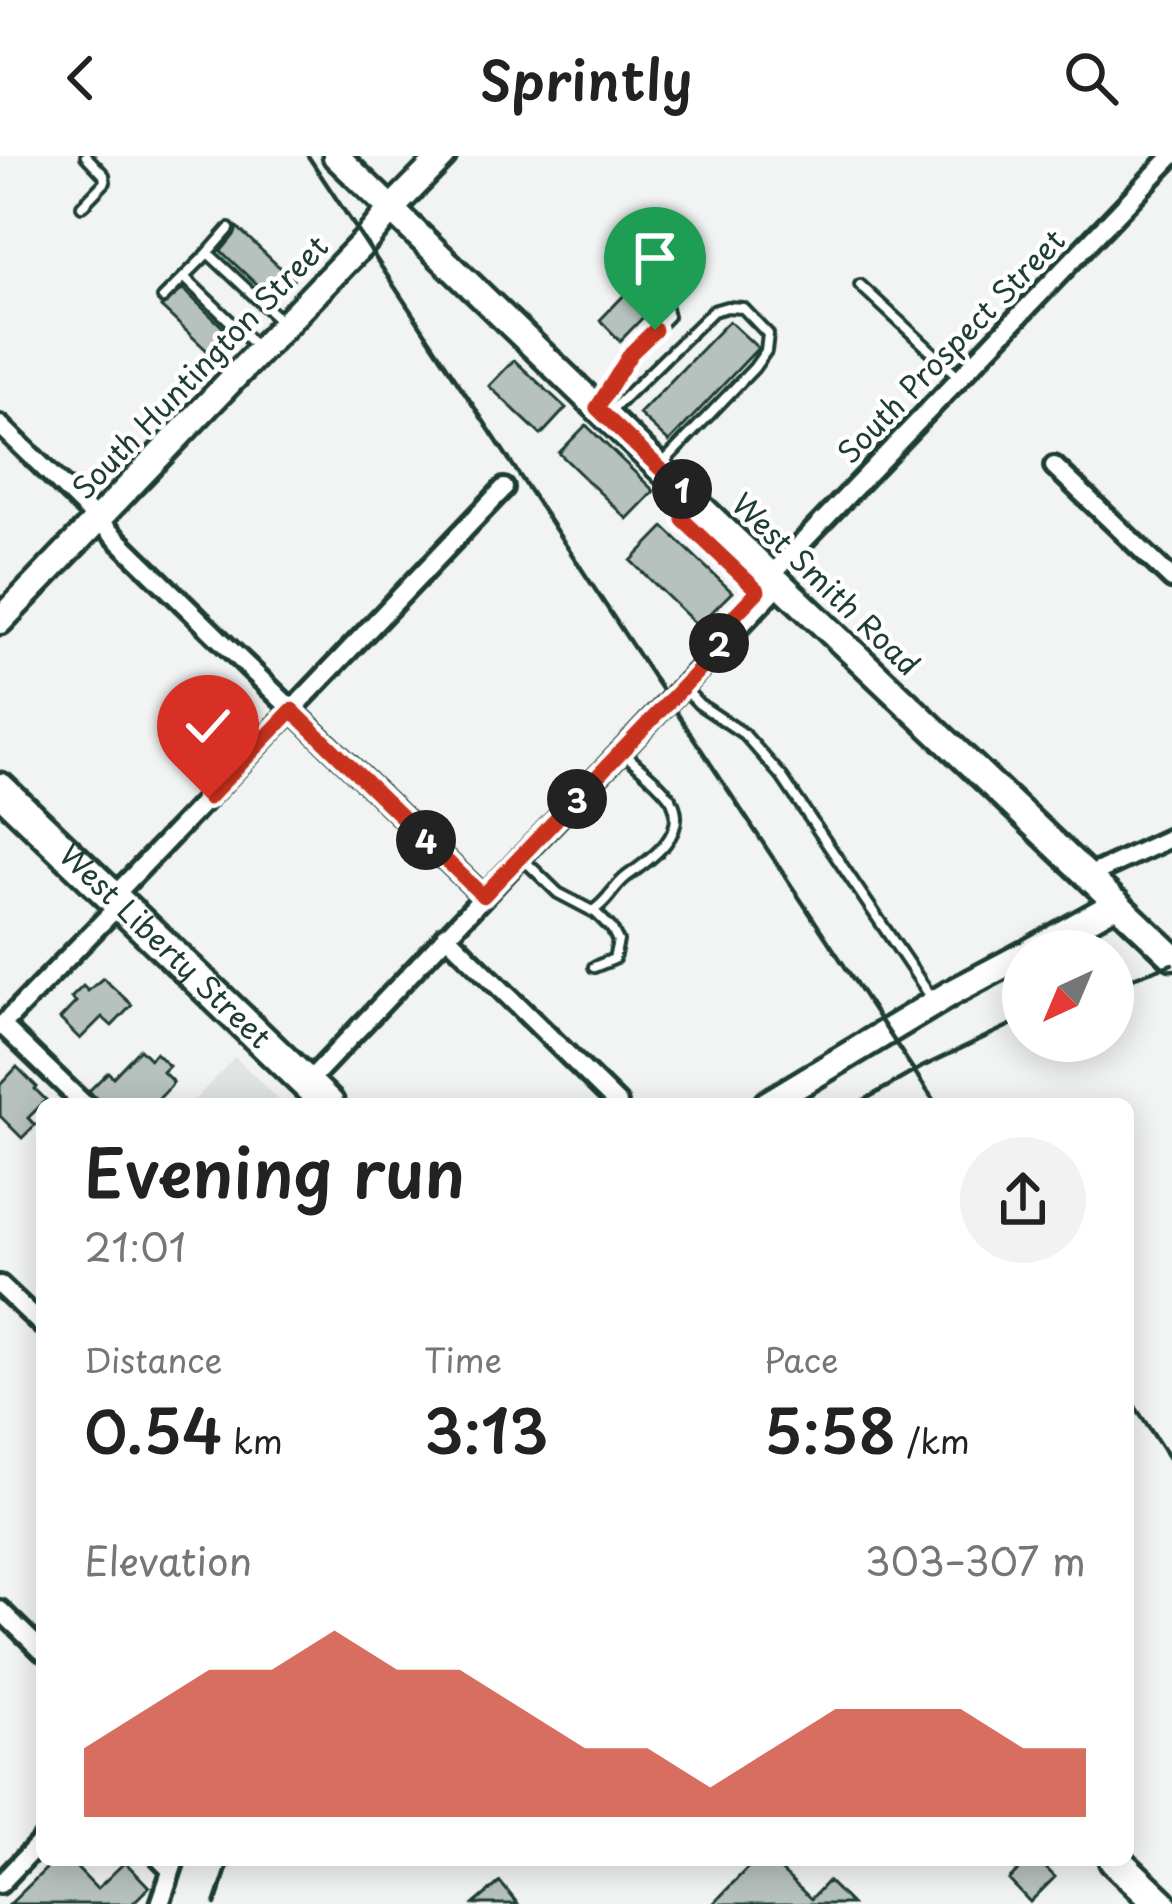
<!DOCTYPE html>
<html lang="en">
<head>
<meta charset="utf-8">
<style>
  body { margin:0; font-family:"Playpen Sans",sans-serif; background:#f2f2f2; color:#222; height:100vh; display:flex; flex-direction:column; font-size:45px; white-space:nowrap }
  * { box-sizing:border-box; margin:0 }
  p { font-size:39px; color:#767676 }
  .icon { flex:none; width:66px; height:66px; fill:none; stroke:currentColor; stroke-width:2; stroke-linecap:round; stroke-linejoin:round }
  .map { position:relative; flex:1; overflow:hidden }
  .details { position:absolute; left:36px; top:942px; width:1098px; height:768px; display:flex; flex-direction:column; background:#fff; border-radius:18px; box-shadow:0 6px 30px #0003 }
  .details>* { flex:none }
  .needle { width:78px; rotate:224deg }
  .fabs { position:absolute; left:1002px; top:774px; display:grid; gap:24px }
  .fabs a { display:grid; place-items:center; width:132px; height:132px; border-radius:50%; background:#fff; box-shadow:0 6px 30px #0003; font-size:60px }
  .pin { position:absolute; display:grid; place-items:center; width:102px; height:102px; color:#fff; margin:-123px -51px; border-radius:50% 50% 50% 0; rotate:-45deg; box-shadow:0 0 12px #0007 }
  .pin .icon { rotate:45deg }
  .km { position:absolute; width:60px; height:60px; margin:-30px; border-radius:50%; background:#222; color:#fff; font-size:33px; line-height:60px; text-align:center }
  .round { display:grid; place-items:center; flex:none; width:126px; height:126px; border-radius:63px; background:#f2f2f2 }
  .overview { display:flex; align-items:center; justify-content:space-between; height:204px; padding:0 48px }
  h1 { font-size:66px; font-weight:600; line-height:90px }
  .stats { display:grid; grid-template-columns:repeat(3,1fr); gap:18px; height:204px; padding:12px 48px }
  .stats div { display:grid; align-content:center }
  .stats b { font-size:60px; font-weight:600 }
  .stats small { font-size:33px; font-weight:400 }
  .stats p { font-size:33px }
  .chart { height:336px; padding:24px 48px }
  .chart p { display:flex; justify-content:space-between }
  .chart svg { width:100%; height:216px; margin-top:12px; fill:#c8321e; opacity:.7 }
  header { display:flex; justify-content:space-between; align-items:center; height:156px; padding:0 48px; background:#fff; font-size:54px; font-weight:600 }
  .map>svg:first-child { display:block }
</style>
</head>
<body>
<header><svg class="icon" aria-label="back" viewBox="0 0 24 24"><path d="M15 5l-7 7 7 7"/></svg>Sprintly<svg class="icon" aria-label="search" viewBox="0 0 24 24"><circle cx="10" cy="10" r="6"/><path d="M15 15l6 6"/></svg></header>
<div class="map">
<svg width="1172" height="1748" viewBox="0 0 1172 1748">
  <rect width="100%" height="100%" fill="#f2f3f3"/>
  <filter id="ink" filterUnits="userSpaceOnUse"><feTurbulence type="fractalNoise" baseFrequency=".00833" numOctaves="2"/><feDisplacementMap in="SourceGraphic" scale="24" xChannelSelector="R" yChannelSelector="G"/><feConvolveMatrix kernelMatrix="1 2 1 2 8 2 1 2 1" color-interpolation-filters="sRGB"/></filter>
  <g filter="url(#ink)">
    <path fill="#e0e4e3" d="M235 901 283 948H191Z"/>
    <path fill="#b7c1bd" stroke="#1f3d34" stroke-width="3" d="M237 71 293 124 273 144 221 95 235 78Z
      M633 130 653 151 620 185 600 164Z
      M183 133 237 185 218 205 161 151Z
      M729 165 758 192 669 286 639 258Z
      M514 204 566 252 541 279 489 230Z
      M586 269 654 335 627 363 559 297Z
      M664 371 732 436 698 470 631 405Z
      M103 822 132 849 112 870 102 861 80 883 60 863 76 846 71 842 83 830 88 835Z
      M140 893 150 903 155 897 169 910 163 916 173 926 171 930 154 948H102L89 935 108 916 113 921Z
      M17 911 37 931 35 933 46 944 28 962 35 969 22 982 0 960V929Z
      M55 1704H69L97 1733 125 1706 149 1731 132 1748H10Z
      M755 1704H770L811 1743 828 1725 851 1748H713Z
      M1029 1704H1038L1055 1721 1030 1746 1009 1724Z
      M500 1726 518 1748H474Z"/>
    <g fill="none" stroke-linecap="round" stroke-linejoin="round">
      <g stroke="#1f3d34" stroke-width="16">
        <path id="lane" d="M82 50 105 26 104 19 86 0
          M208 97 229 73
          M860 129 959 221
          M163 142 184 121
          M259 193 184 121 208 97 280 164
          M602 246 631 197 668 160 665 148 648 132
          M611 255 713 155 727 151 743 152 768 178 766 195 754 212 661 309
          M694 347 683 359V364L765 443
          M722 490 715 480 758 435
          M684 532 699 548 744 578 782 621 931 841
          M522 702 558 737 596 757 612 773 618 785 614 803 594 811
          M592 755C607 747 613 731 626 721 648 705 689 679 672 645 662 628 638 611 624 597
          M155 1704 169 1718"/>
      </g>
      <g stroke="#1f3d34" stroke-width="26">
        <path id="street" d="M0 269 483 740
          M1054 310 1172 423
          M771 419 1172 0
          M1088 720 1172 681
          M112 742 504 332
          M446 779 618 948
          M2 869 84 948
          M0 871 119 749
          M306 928 780 428
          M0 1129 42 1169
          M0 1454 42 1495
          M0 1728 42 1684
          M160 1748 175 1704"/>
      </g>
      <g stroke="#1f3d34" stroke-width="33">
        <path id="secondary" d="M336 0 771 419 1172 800
          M0 465 365 85 391 53 443 0
          M1031 795 1117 747
          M767 948 951 837 1023 799"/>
      </g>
      <g stroke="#1f3d34" stroke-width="39">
        <g id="highway">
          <path id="s1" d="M0 633 328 948"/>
          <path d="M1115 1704 1161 1748"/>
        </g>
      </g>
      <use href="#lane" stroke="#fff" stroke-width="8"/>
      <use href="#street" stroke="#fff" stroke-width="16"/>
      <use href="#secondary" stroke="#fff" stroke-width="24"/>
      <use href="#highway" stroke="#fff" stroke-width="30"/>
      <path stroke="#1f3d34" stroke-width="4.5" d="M308 0 936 948
        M1113 829 1172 808
        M857 948 922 911 1023 863
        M1128 1240 1172 1307
        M215 1748 230 1704"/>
    </g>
  </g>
  <g fill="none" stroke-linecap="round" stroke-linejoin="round" filter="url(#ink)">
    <g stroke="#fff" stroke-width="24">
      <path id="route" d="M208 642 292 554 483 740 722 490 715 480 758 435 683 364V359L695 346 597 252 631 197 655 174"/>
    </g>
    <use href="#route" stroke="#c8321e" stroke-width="15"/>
  </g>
  <g text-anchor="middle" stroke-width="9" stroke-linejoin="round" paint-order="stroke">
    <g font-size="30" fill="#1f3d34" stroke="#fff">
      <text transform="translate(952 191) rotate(-46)" y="10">South Prospect Street</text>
      <text transform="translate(201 212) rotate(-46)" y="10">South Huntington Street</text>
      <text transform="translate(825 429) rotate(44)" y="10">West Smith Road</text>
      <text dy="10" stroke="none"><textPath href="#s1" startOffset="228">West Liberty Street</textPath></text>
    </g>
  </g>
</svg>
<div class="fabs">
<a><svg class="needle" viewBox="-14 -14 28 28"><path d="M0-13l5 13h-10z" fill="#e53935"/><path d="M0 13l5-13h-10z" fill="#767676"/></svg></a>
</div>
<div class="pin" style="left:655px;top:174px;background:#1e9e55"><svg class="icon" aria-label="arrive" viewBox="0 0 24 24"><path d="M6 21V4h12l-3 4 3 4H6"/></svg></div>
<div class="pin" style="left:208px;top:642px;background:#d93025"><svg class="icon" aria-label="check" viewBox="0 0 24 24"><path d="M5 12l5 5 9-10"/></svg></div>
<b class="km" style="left:682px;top:333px">1</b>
<b class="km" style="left:719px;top:487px">2</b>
<b class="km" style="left:577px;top:643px">3</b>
<b class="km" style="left:426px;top:684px">4</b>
<section class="details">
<div class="overview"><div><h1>Evening run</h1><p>21:01</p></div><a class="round"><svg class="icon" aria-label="share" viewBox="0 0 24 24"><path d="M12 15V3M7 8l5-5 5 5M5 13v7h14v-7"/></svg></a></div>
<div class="stats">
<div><p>Distance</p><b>0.54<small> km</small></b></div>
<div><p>Time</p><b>3:13</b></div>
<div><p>Pace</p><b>5:58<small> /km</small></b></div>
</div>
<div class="chart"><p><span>Elevation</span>303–307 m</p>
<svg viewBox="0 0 160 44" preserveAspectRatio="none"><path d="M0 44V30L10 22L20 14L30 14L40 6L50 14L60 14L70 22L80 30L90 30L100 38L110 30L120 22L130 22L140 22L150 30L160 30V44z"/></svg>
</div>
</section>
</div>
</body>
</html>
